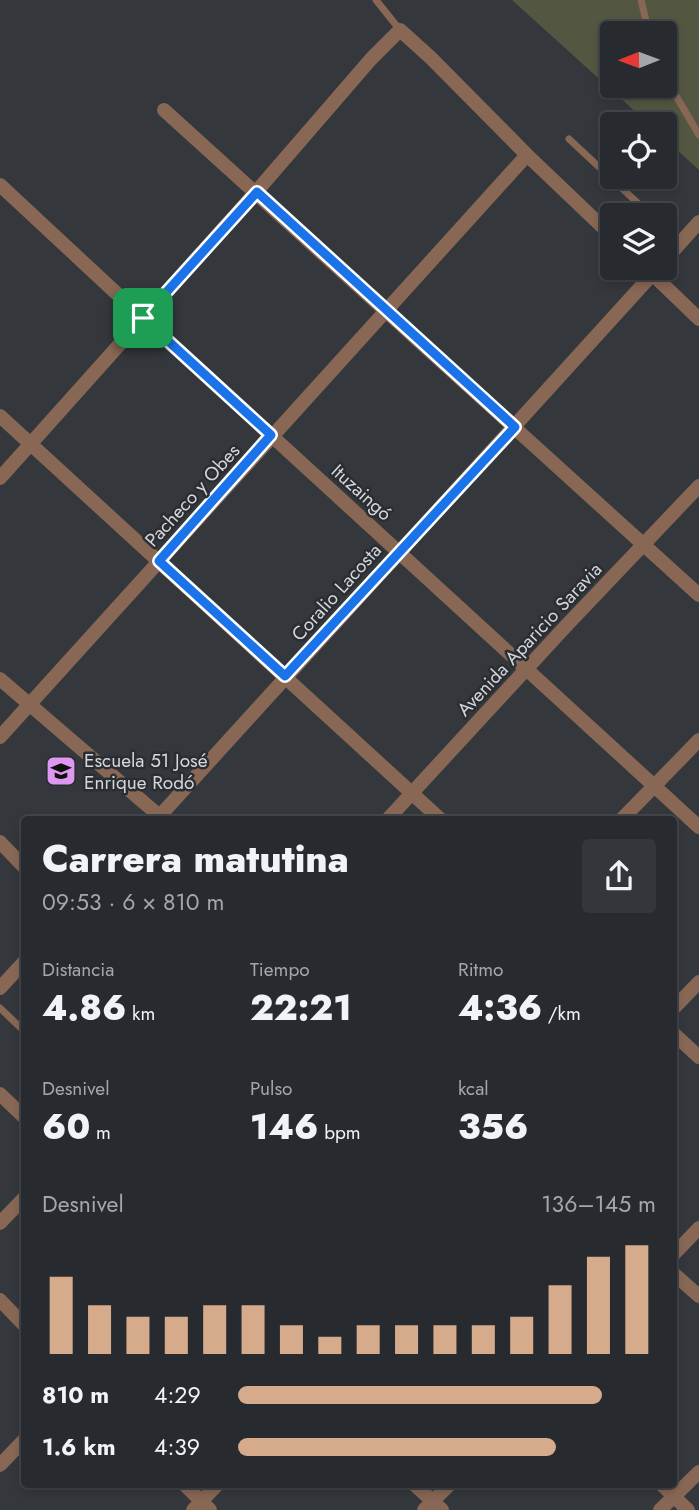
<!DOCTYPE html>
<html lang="es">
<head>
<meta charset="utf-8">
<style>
  body { margin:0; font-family:Jost,sans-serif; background:#33363a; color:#f1f3f6; height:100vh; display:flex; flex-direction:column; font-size:26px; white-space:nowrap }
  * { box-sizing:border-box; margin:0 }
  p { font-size:23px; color:#a4a7aa }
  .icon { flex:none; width:38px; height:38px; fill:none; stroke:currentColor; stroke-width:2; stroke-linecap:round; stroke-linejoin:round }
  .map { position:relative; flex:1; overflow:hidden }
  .panel { position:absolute; left:21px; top:816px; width:656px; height:672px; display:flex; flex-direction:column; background:#272a2e; border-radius:7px; box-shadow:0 4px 10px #0003,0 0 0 2px #43464a }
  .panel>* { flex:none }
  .needle { width:46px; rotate:269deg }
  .fabs { position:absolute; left:600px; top:21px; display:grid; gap:14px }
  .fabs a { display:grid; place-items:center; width:77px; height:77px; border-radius:7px; background:#272a2e; box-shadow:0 4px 10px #0003,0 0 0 2px #43464a; font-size:35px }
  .pin { position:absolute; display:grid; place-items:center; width:60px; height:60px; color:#fff; margin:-30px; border-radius:14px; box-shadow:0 4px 10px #0006 }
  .round { display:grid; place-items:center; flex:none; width:74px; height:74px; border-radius:7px; background:#33363a }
  .summary { display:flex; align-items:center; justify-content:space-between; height:119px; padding:0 21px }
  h1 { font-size:38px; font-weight:800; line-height:52px }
  .stats { display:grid; grid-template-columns:repeat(3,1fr); gap:10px; height:119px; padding:7px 21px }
  .stats div { display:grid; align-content:center }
  .stats b { font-size:35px; font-weight:800 }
  .stats small { font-size:19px; font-weight:400 }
  .stats p { font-size:19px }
  .chart { height:196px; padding:14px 21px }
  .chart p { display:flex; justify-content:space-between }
  .chart svg { width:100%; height:126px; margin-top:7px; stroke:#d6ab8b; stroke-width:6 }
  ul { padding:0 21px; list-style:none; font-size:23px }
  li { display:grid; grid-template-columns:112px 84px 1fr; align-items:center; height:52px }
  li i { height:18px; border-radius:9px; background:#d6ab8b }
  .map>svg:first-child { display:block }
</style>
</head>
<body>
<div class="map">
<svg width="699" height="1510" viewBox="0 0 699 1510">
  <rect width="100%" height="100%" fill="#34383d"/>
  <path fill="#535741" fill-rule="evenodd" d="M512 0H699V170L665 139V124H649ZM612 33H665V86H612Z"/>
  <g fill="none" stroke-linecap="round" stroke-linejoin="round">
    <path stroke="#886755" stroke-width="7" d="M376 0 400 30
      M641 0 649 33
      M665 77 699 135
      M569 139 642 207 646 215
      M0 1008 24 1031"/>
    <path stroke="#886755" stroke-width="14" d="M164 110 699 595
      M0 185 143 318 699 827
      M665 260 699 222
      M647 269 699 319
      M0 416 440 819
      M0 478 256 192 371 59 400 30 431 58 527 155 612 236
      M0 679 163 819
      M0 737 527 155
      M157 819 658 268
      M622 819 699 740
      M0 842 24 867
      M0 988 24 962
      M674 1008 699 982
      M674 1034 699 1057
      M0 1094 24 1117
      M674 1254 699 1228
      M674 1274 699 1296
      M0 1300 24 1325
      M0 1465 24 1440
      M184 1484 210 1510
      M414 1484 442 1510
      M661 1484 688 1510
      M193 1510 218 1484
      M424 1510 450 1484
      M660 1510 699 1472"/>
    <path stroke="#886755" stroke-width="14" d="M388 819 565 627 699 486
      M0 1223 24 1198"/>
  </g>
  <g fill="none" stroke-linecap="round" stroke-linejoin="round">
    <g stroke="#fff" stroke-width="14">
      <path id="route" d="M257 192 515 427 285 676 159 561 271 435 143 318Z"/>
    </g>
    <use href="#route" stroke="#1a73e8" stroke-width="9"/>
  </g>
  <defs>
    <g id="school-square" transform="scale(1.575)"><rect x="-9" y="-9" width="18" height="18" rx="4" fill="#df98f1" stroke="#2a2e32"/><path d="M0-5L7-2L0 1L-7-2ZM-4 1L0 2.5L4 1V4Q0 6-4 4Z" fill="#111"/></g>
  </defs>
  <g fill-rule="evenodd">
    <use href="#school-square" x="61" y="771"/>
  </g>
  <g text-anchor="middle" stroke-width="5" stroke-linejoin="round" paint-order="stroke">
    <g font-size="19" fill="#d4d7da" stroke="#2a2e32">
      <text transform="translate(362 492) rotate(42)" y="7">Ituzaingó</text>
      <text transform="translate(192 495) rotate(-48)" y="7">Pacheco y Obes</text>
      <text transform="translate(336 592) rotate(-48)" y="7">Coralio Lacosta</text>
      <text transform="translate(529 639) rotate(-47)" y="7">Avenida Aparicio Saravia</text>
    </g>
    <g font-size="19" fill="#d4d7da" stroke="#2a2e32" text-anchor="start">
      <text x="84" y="767">Escuela 51 José<tspan x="84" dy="22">Enrique Rodó</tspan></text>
    </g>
  </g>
</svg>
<div class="fabs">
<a><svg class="needle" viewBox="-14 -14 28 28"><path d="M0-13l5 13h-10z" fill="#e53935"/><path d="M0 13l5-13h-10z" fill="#a4a7aa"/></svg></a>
<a><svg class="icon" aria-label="locate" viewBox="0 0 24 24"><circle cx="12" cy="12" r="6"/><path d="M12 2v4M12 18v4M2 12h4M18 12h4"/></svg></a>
<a><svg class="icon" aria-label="layers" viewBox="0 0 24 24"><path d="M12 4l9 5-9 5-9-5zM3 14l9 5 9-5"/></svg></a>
</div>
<div class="pin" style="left:143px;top:318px;background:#1e9e55"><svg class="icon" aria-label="arrive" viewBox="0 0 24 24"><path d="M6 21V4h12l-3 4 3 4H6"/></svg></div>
<section class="panel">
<div class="summary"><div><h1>Carrera matutina</h1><p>09:53 · 6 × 810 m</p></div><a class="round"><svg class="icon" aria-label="share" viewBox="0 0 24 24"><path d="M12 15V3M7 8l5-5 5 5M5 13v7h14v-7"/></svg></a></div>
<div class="stats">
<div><p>Distancia</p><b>4.86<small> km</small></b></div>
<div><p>Tiempo</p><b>22:21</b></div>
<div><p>Ritmo</p><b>4:36<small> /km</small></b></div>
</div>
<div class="stats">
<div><p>Desnivel</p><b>60<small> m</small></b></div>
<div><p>Pulso</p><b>146<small> bpm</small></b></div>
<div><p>kcal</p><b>356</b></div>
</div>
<div class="chart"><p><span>Desnivel</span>136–145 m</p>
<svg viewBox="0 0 160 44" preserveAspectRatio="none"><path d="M5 44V17M15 44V27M25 44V31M35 44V31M45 44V27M55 44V27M65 44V34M75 44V38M85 44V34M95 44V34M105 44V34M115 44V34M125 44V31M135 44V20M145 44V10M155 44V6"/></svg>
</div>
<ul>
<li><b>810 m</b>4:29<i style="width:87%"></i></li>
<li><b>1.6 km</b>4:39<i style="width:76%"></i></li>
</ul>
</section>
</div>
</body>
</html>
